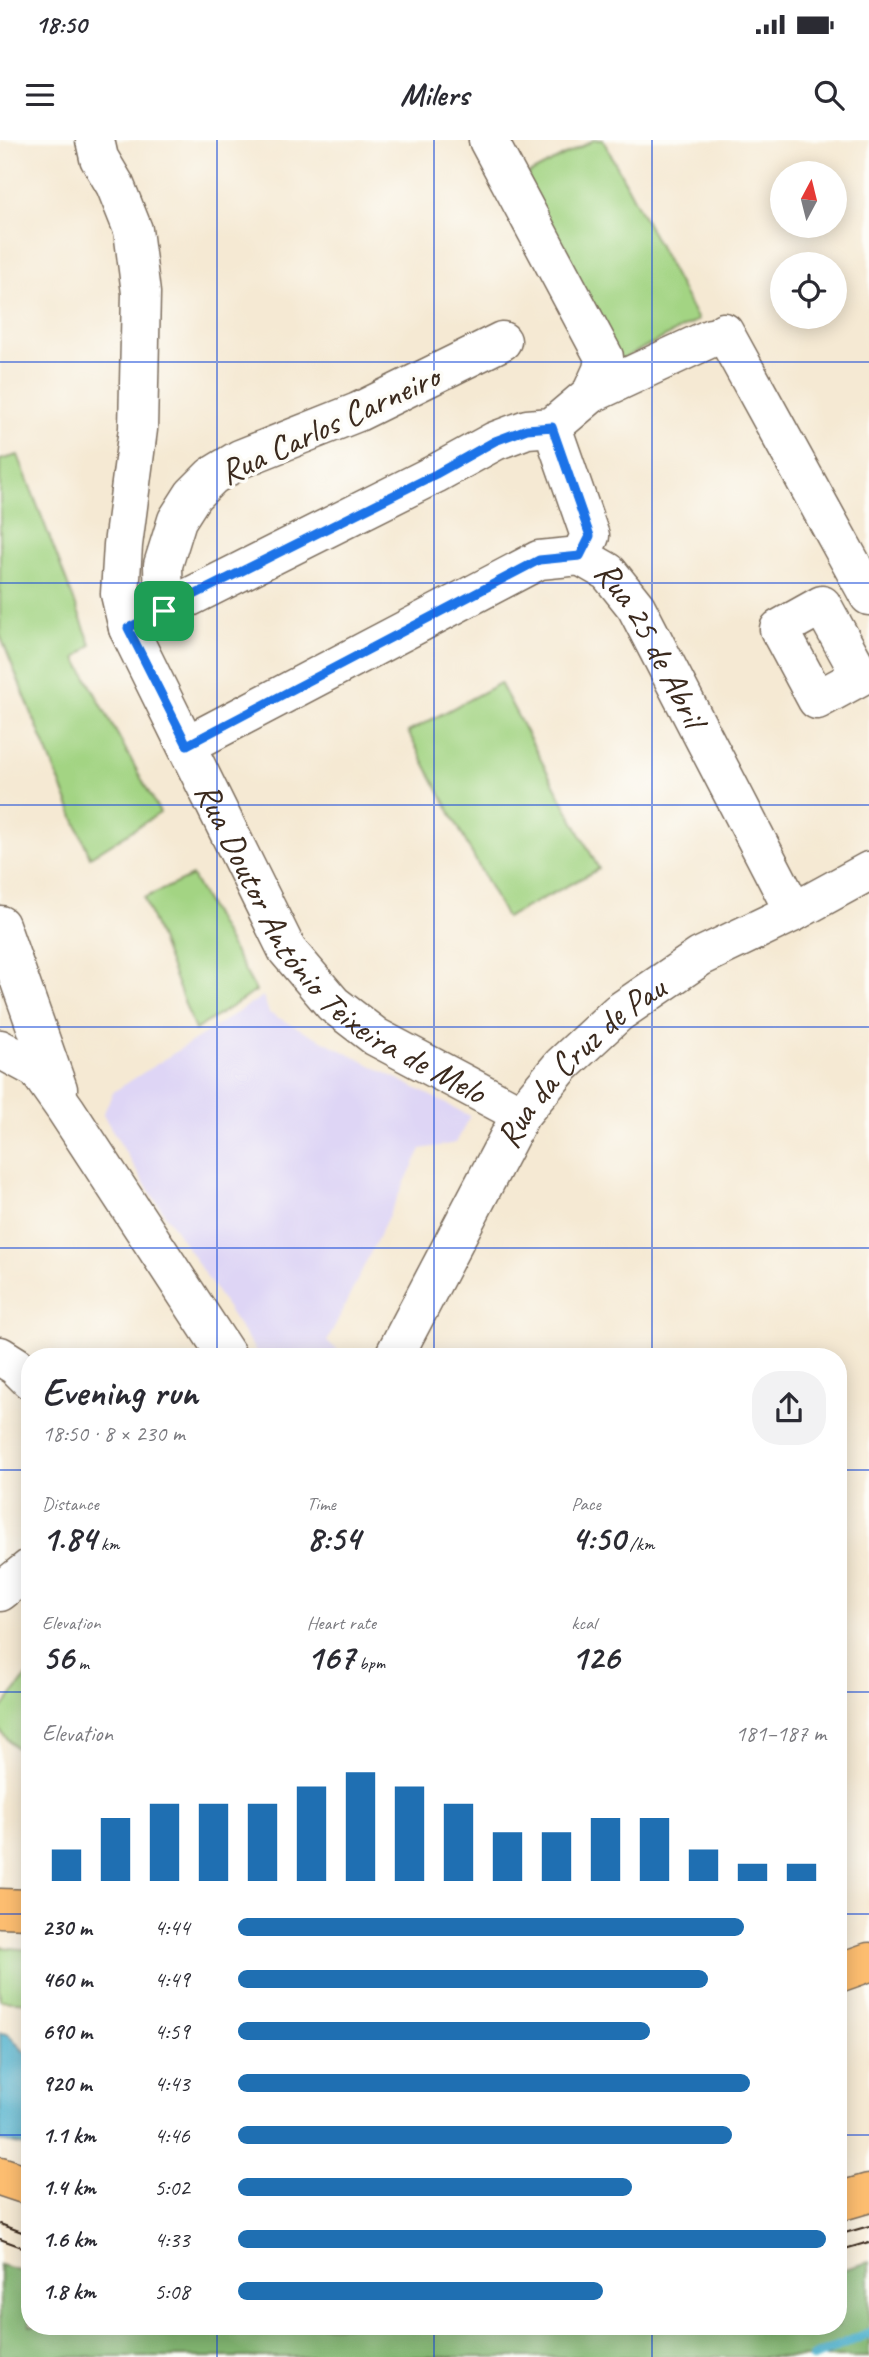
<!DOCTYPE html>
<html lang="en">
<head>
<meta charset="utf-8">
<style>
  body { margin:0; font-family:Caveat,sans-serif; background:#f2f2f3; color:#2b2b33; height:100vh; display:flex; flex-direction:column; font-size:26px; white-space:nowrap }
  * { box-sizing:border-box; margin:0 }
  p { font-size:23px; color:#7c7c81 }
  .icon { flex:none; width:38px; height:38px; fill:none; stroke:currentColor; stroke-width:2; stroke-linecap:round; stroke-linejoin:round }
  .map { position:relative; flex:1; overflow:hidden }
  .side { position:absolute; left:21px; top:1208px; width:826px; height:987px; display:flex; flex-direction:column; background:#fff; border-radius:28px; box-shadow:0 4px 18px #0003 }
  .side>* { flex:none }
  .needle { width:46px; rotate:7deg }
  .tools { position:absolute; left:770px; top:21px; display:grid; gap:14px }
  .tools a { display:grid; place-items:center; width:77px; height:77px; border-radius:50%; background:#fff; box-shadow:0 4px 18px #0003; font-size:35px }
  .pin { position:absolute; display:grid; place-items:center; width:60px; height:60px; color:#fff; margin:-30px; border-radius:14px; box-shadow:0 4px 10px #0006 }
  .round { display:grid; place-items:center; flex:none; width:74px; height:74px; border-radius:28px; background:#f2f2f3 }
  .summary { display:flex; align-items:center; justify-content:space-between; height:119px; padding:0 21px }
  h1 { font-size:38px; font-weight:700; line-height:52px }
  .stats { display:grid; grid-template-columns:repeat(3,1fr); gap:10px; height:119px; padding:7px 21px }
  .stats div { display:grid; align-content:center }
  .stats b { font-size:35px; font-weight:700 }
  .stats small { font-size:19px; font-weight:400 }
  .stats p { font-size:19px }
  .chart { height:196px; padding:14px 21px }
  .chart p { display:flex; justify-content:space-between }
  .chart svg { width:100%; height:126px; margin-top:7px; stroke:#1f6fb2; stroke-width:6 }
  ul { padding:0 21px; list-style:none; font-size:23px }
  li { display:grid; grid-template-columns:112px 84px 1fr; align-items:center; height:52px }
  li i { height:18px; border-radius:9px; background:#1f6fb2 }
  .status { display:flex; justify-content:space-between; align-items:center; height:49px; padding:0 35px; background:#fff; direction:ltr }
  .status svg { height:19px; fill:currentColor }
  header { display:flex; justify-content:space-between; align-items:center; height:91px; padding:0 21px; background:#fff; font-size:32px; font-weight:700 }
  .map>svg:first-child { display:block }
</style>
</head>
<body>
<div class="status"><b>18:50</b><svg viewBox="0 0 49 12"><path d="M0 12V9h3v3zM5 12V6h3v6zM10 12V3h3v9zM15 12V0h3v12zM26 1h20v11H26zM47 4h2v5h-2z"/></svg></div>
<header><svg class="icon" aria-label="menu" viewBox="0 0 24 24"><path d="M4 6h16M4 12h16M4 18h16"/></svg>Milers<svg class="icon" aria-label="search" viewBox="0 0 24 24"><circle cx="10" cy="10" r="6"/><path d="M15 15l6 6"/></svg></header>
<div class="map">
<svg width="869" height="2217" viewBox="0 0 869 2217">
  <rect width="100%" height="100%" fill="#fdfcf7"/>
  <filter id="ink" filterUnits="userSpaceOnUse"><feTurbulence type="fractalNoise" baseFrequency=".0143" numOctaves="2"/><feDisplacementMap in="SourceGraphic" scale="14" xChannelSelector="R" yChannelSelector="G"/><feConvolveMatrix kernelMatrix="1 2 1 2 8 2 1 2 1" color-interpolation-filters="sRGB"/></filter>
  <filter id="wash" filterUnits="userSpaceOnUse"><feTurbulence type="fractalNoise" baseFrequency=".00686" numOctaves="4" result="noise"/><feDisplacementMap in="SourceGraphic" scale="28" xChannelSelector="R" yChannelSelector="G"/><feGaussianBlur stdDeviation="1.57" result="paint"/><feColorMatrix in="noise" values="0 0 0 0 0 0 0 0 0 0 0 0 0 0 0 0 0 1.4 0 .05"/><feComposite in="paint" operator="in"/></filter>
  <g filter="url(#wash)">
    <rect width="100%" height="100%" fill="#f5e9d3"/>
    <path fill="#ded5f5" d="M263 856 269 873 470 976 456 1003 421 1009 327 1202 346 1216H259L143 1041 103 975 113 952Z"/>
    <path fill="#a3d483" stroke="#6f7f50" stroke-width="2" d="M594 0H603L698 180 618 221 521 38Z
      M18 315 91 505 76 518 160 673 90 717 0 495V320Z
      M500 543 599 729 506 778 408 592Z
      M192 736 256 851 195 890 144 758Z
      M30 1532V1622L0 1591V1571Z
      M0 1807 30 1810V1862L0 1860Z"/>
    <path fill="#82b671" stroke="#5e7048" stroke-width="2" d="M869 2122V2217H0V2125L30 2133V2186H838V2131Z"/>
    <path fill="#4db0cc" stroke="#446d75" stroke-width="2" d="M0 1893 8 1894 30 1918V2007L0 2001Z"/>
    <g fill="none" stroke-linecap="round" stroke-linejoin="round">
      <path stroke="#4db0cc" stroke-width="10" d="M813 2217 869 2193"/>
    </g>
  </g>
  <g filter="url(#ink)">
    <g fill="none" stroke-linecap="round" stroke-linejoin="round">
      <g stroke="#7c6d5d" stroke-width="41">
        <g id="minor">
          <path id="s1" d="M95 0 99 18 115 45 133 90 141 153 138 289 123 405 120 454 128 488 287 810 333 864 376 897 521 974"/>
          <path d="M488 0 604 217 602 230 591 254"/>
          <path d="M724 192 869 456"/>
          <path d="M552 287 590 396 580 416"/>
          <path d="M822 465 861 536 817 560 779 489Z"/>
          <path d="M164 471 163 425 177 380 193 355 212 336 240 319 358 272 502 201"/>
          <path d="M128 488 435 334 495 301 527 289 552 287 591 254 711 198"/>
          <path id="s2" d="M187 605 539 420 580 416 608 432 636 467 794 772"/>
          <path d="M0 785 58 949"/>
          <path d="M0 909 37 929 66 970 227 1216"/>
          <path d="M0 1216 16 1226 30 1240"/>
          <path id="s3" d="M394 1216 521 974 562 925 618 873 700 817 794 772 869 731"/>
          <path d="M0 1452 30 1428"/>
        </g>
      </g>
      <g stroke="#7c6d5d" stroke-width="41">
        <path id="major" d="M0 1768 30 1769
          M838 1833 869 1822
          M0 2036 30 2046
          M838 2062 869 2053"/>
      </g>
      <use href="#minor" stroke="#fff" stroke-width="38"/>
      <use href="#major" stroke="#fcbd6f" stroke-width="38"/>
      <path stroke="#3b2a1e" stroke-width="2" d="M0 2084 30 2095
        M838 2095 869 2086
        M0 2099 30 2110
        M838 2111 869 2102"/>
    </g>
  </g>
  <g fill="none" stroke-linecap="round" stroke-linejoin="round" filter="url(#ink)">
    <g stroke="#fff" stroke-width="14">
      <path id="route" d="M552 287 590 396 580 416 539 420 187 605 128 488 436 334 495 301 527 289Z"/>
    </g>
    <use href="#route" stroke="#1a73e8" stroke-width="9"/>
  </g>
  <path fill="none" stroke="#1d4ed8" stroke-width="2" stroke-opacity="0.55" d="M217 0V1216M434 0V1216M652 0V1216M0 222H869M0 443H869M0 665H869M0 887H869M0 1108H869M0 1330H30M838 1330H869M0 1552H30M838 1552H869M0 1774H30M838 1774H869M0 1995H30M838 1995H869M217 2186V2217M434 2186V2217M652 2186V2217"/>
  <g text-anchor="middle" stroke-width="7" stroke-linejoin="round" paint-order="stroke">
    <g font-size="35" fill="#3b2a1e" stroke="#fdfcf7">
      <text transform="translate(329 284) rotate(-25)" y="12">Rua Carlos Carneiro</text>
      <text dy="12" stroke="none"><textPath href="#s2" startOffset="555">Rua 25 de Abril</textPath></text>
      <text dy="12" stroke="none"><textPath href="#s1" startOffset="889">Rua Doutor António Teixeira de Melo</textPath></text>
      <text dy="12" stroke="none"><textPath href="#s3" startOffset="352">Rua da Cruz de Pau</textPath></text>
    </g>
  </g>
</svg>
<div class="tools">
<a><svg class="needle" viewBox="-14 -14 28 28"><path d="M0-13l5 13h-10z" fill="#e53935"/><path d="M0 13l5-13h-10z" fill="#7c7c81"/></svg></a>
<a><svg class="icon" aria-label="locate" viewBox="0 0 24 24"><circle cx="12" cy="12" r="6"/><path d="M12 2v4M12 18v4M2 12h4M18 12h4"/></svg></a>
</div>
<div class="pin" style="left:164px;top:471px;background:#1e9e55"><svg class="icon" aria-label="arrive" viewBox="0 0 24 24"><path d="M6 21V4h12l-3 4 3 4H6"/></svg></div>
<section class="side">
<div class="summary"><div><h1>Evening run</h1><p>18:50 · 8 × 230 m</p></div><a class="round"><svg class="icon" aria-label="share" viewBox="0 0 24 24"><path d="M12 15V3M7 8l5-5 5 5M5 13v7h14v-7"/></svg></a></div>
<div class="stats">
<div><p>Distance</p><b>1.84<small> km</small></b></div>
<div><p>Time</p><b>8:54</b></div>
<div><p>Pace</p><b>4:50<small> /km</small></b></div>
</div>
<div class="stats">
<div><p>Elevation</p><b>56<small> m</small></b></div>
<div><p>Heart rate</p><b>167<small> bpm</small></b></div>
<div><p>kcal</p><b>126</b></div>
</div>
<div class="chart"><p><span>Elevation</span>181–187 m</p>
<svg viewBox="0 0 160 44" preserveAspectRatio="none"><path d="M5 44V33M15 44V22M25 44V17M35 44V17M45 44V17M55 44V11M65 44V6M75 44V11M85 44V17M95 44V27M105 44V27M115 44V22M125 44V22M135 44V33M145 44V38M155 44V38"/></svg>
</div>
<ul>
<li><b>230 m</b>4:44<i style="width:86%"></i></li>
<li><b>460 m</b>4:49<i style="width:80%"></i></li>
<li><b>690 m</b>4:59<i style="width:70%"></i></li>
<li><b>920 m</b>4:43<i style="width:87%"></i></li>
<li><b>1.1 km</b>4:46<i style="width:84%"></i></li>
<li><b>1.4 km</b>5:02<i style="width:67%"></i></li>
<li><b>1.6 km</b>4:33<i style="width:100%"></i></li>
<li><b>1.8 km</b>5:08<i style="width:62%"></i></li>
</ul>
</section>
</div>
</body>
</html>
